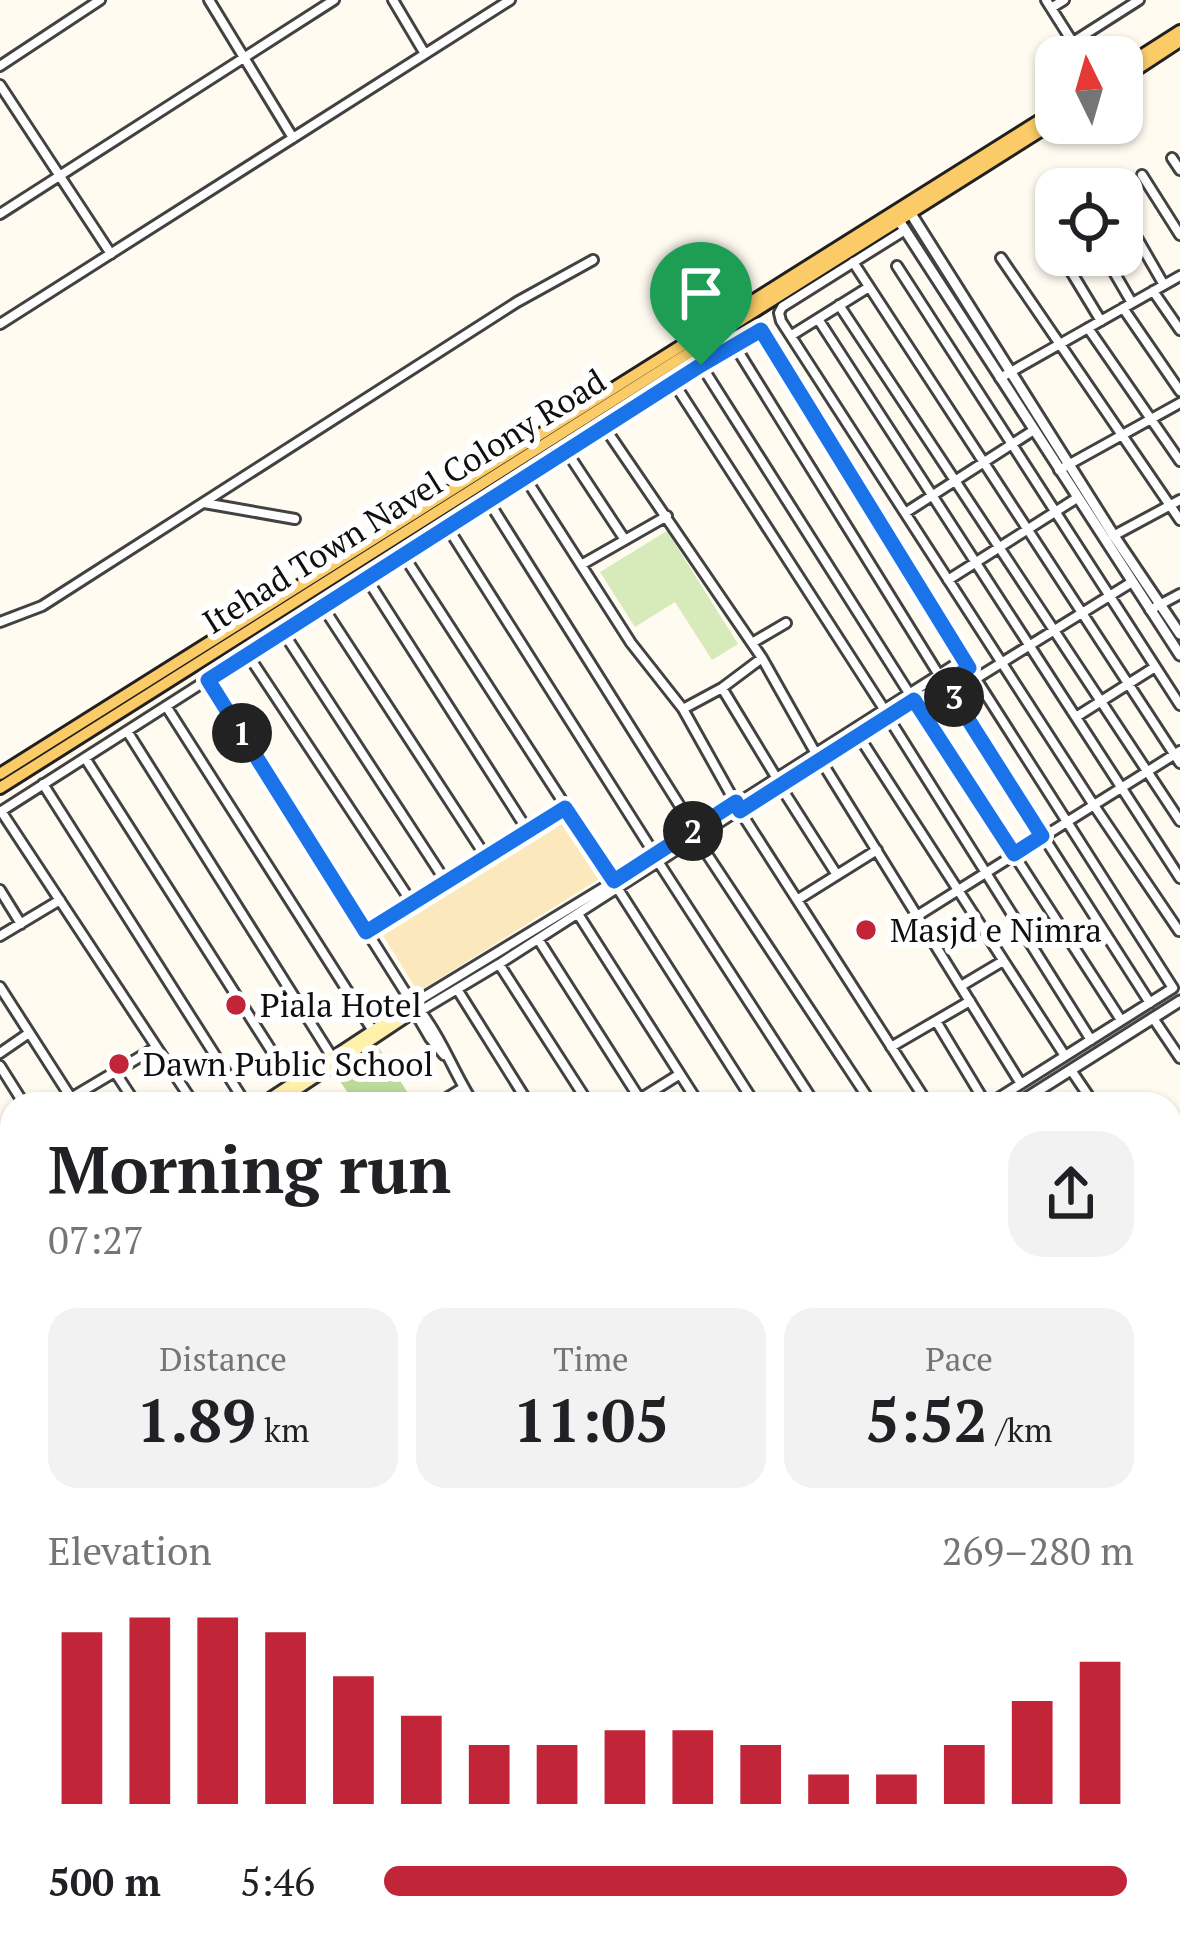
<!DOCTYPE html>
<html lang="en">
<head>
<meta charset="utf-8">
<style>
  body { margin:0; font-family:"PT Serif",serif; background:#f2f2f2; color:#202124; height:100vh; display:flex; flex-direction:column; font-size:45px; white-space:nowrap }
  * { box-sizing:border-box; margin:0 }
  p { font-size:39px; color:#757577 }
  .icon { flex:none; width:66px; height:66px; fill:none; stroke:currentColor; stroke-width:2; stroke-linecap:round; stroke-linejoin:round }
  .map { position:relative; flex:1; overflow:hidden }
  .details { position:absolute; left:0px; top:1092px; width:1182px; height:861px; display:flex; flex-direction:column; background:#fff; border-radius:36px 36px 0 0; box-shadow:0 3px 9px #0004 }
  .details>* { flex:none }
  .needle { width:78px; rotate:355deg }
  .tools { position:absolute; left:1035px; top:36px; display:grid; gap:24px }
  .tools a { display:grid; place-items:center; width:108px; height:108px; border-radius:24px; background:#fff; box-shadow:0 3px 9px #0004; font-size:60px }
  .pin { position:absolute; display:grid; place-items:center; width:102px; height:102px; color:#fff; margin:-123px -51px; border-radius:50% 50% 50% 0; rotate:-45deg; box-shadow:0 0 12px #0007 }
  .pin .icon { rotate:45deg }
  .km { position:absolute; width:60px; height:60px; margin:-30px; border-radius:50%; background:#222; color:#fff; font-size:33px; line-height:60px; text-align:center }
  .round { display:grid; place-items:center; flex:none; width:126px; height:126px; border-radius:36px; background:#f2f2f2 }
  .head { display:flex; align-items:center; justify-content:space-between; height:204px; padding:0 48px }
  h1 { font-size:66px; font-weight:700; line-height:90px }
  .stats { display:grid; grid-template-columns:repeat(3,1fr); gap:18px; height:204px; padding:12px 48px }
  .stats div { display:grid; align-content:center; border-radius:30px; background:#f2f2f2; text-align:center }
  .stats b { font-size:60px; font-weight:700 }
  .stats small { font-size:33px; font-weight:400 }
  .stats p { font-size:33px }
  .chart { height:336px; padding:24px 48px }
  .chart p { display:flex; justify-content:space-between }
  .chart svg { width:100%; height:216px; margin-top:12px; stroke:#c22438; stroke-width:6 }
  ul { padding:0 48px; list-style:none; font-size:39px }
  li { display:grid; grid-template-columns:192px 144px 1fr; align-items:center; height:90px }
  li i { height:30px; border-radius:15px; background:#c22438 }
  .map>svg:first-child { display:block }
</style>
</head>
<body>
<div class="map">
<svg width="1180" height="1951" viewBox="0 0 1180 1951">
  <rect width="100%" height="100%" fill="#fffbf1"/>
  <path fill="#d7eaba" d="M667 531 738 644 712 660 675 602 635 627 600 572Z"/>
  <path fill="#bcdb99" d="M379 1048 415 1104H355L336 1075Z"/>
  <path fill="#fbe9bd" d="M562 820 599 879 418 992 381 932Z"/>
  <path fill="#dae2c1" d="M1180 1715V1825L1170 1809V1721Z
    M1180 1878V1951H1070L1083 1941H1170V1884Z
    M830 1941H1053L1037 1951H815Z"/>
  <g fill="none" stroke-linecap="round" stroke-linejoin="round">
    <g stroke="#424242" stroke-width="14">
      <path id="minor" d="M209 0 293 138
        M393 0 425 54
        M1046 0 1082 57
        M1051 8 1064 0
        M1073 42 1139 0
        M0 66 100 0
        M0 85 111 254
        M1172 158 1180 170
        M1142 175 1180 235
        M1122 212 1164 285
        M0 214 334 0
        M905 230 782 307 779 313 781 321 1093 804 1179 931
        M1047 231 1056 246
        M1061 255 1101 321
        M1104 255 1132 303
        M1001 258 1180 520
        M853 262 1180 763
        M897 266 1180 705
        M1153 291 1180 330
        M839 305 1180 821
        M1123 308 1180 391
        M818 319 1180 878
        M0 324 510 0
        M1088 328 1180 461
        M792 335 869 287
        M735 346 939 675
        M701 365 909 693
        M1000 378 1180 276
        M674 383 884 709
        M605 428 762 658 815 752
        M567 452 625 540
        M1059 470 1180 403
        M526 479 631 643 683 709 740 811 928 1104
        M489 502 695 830
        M204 503 295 519
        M905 513 1034 430
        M448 528 655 855
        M1113 536 1180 500
        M404 556 614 881
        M581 565 667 516
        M367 579 528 831
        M948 580 1077 498
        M323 607 486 857
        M1150 610 1180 594
        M0 622 42 606 517 302 593 260
        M283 632 446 882
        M752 643 786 623
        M248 655 412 903
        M977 678 1132 582
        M208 680 412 1003
        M945 683 1150 1003
        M722 688 776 777
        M914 700 1121 1020
        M166 706 373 1031
        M683 709 722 688 762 658
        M888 717 1091 1040
        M1076 717 1155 667
        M127 731 332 1057
        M858 735 1065 1056
        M85 758 292 1083
        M820 759 1021 1084
        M43 784 246 1104
        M779 784 837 875
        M1 811 194 1104
        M0 812 701 365 761 330 969 668 1173 988 989 1104
        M697 839 872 1104
        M659 863 815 1104
        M618 889 755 1104
        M0 890 21 924
        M797 900 877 850
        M578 914 699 1104
        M917 916 1180 751
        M366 932 565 808
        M0 936 60 900
        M538 939 643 1104
        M499 964 589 1104
        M961 986 1003 961
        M0 987 75 1104
        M457 989 529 1104
        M416 1002 626 874 964 659
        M422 1010 499 964 779 784 969 668
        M421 1012C443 1040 454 1074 474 1104
        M416 1014 430 1038 444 1055
        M1153 1018 1180 1058
        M936 1021 986 1104
        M891 1047 970 1001
        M0 1053 29 1033
        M0 1066 24 1104
        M1071 1070 1094 1104
        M115 1072 136 1104
        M1036 1092 1044 1104
        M71 1098 155 1048
        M437 1104 463 1088
        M632 1104 680 1074
        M0 1159 12 1178
        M1173 1161 1180 1172
        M1170 1220 1180 1236
        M1170 1300 1180 1316
        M0 1317 12 1337
        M1170 1368 1180 1383
        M0 1389 12 1409
        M1170 1427 1180 1442
        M0 1455 12 1475
        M1170 1493 1180 1508
        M0 1495 12 1487
        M0 1524 12 1543
        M1170 1546 1180 1561
        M1170 1602 1180 1618
        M1170 1660 1180 1675
        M0 1873 12 1865
        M1170 1874 1180 1868
        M0 1933 12 1951
        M275 1941 281 1951
        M314 1941 320 1951
        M351 1941 357 1951
        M427 1941 433 1951
        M465 1941 471 1951
        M500 1941 507 1951
        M547 1941 554 1951
        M585 1941 592 1951
        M623 1941 630 1951
        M660 1941 666 1951
        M689 1941 696 1951
        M178 1951 194 1941
        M387 1951 403 1941
        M524 1951 540 1941
        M1053 1951 1068 1941"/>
    </g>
    <g stroke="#424242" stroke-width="15">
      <path id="tertiary" d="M908 209 1114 536 1180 634
        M896 216 1180 655
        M1017 1104 1180 1001
        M1170 1681 1180 1675
        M741 1951 757 1941"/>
    </g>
    <g stroke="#313131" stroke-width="15">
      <path id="secondary" d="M261 1104 410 1006
        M275 1104 412 1013
        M0 1269 12 1261
        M0 1280 12 1273"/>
    </g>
    <g stroke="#202020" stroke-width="16">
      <path id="primary" d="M1122 68 1180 31
        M1122 79 1180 41
        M0 774 1056 110
        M0 788 1056 121"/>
    </g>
    <g stroke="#202020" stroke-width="18">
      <path id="trunk" d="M0 1634 12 1674
        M0 1681 12 1723
        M0 1735 12 1758
        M0 1761 12 1784
        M104 1941 111 1951
        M143 1941 149 1951
        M162 1941 168 1951"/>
    </g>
    <use href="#minor" stroke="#fff" stroke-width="8"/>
    <use href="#tertiary" stroke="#fff" stroke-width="9"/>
    <use href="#secondary" stroke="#fff0ac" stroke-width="9"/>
    <use href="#primary" stroke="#facb67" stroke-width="10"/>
    <use href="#trunk" stroke="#f8b060" stroke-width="12"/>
  </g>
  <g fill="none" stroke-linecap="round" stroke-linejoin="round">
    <g stroke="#fff" stroke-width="24">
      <path id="route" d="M761 330 969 668 945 683 1042 836 1014 854 914 700 740 811 736 802 614 881 565 808 366 932 208 680 701 365Z"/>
    </g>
    <use href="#route" stroke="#1a73e8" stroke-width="15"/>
  </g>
  <g fill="#c22438" stroke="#fff" stroke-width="4.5">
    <circle cx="866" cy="930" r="12"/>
    <circle cx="236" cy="1005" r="12"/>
    <circle cx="119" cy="1064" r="12"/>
  </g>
  <g text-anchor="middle" stroke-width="12" stroke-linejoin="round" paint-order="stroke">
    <g font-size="33" fill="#0f0f0f" stroke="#fff">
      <text transform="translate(404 501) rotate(-32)" y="12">Itehad Town Navel Colony Road</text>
    </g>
    <g font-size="33" fill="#0f0f0f" stroke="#fff" text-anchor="start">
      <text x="890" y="942">Masjd e Nimra</text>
      <text x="260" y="1017">Piala Hotel</text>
      <text x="143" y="1076">Dawn Public School</text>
    </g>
  </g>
</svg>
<div class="tools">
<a><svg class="needle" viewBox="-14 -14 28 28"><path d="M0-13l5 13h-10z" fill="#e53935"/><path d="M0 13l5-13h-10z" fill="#757577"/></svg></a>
<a><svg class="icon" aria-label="locate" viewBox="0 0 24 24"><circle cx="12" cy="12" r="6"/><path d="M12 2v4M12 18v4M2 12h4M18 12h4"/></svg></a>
</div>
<div class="pin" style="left:701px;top:365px;background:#1e9e55"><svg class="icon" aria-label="arrive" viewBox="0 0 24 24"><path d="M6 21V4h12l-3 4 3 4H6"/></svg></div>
<b class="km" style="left:242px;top:733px">1</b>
<b class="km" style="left:693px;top:831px">2</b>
<b class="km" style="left:954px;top:697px">3</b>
<section class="details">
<div class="head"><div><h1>Morning run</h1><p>07:27</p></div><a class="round"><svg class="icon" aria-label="share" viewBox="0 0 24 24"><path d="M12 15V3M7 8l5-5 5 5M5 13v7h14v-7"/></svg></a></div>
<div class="stats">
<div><p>Distance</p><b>1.89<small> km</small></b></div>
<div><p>Time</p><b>11:05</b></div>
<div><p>Pace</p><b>5:52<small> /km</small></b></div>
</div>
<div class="chart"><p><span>Elevation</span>269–280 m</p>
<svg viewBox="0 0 160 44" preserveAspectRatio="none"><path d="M5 44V9M15 44V6M25 44V6M35 44V9M45 44V18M55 44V26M65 44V32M75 44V32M85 44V29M95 44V29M105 44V32M115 44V38M125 44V38M135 44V32M145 44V23M155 44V15"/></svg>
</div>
<ul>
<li><b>500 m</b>5:46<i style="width:99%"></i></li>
</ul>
</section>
</div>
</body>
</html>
